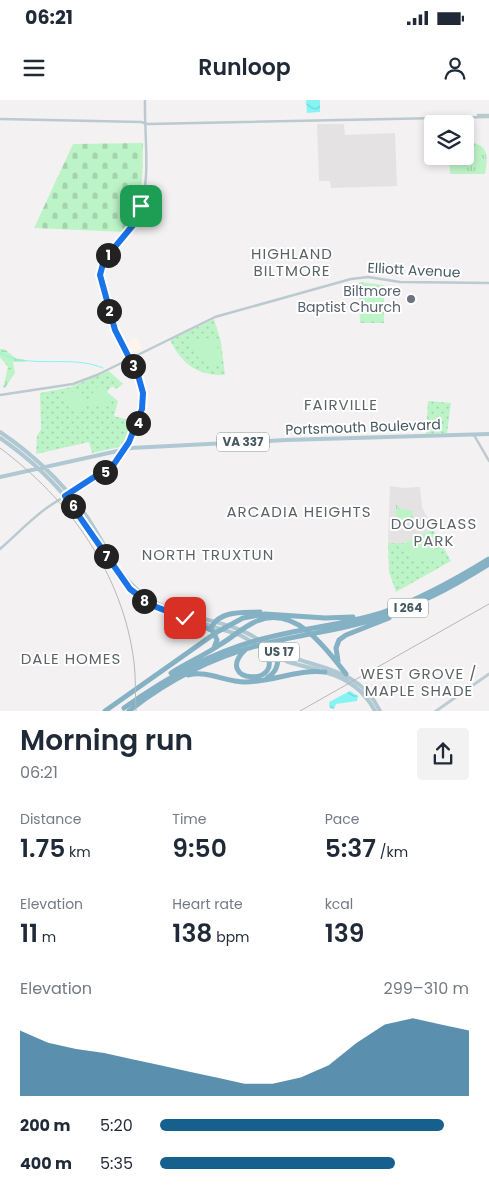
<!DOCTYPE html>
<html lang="en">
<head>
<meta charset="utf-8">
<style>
  body { margin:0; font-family:Poppins,sans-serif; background:#f2f2f3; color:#1f2937; height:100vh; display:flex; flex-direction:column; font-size:19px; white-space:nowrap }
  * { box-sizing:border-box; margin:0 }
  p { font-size:16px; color:#747a83 }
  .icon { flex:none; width:28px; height:28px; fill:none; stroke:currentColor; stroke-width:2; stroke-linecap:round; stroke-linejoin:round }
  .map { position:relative; height:611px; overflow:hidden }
  .sheet { display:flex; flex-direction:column; background:#fff; flex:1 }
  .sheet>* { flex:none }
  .tools { position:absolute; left:424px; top:15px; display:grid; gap:10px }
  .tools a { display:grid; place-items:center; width:50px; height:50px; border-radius:5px; background:#fff; box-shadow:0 2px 8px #0003; font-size:25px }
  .pin { position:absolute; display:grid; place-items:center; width:42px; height:42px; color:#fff; margin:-21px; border-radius:10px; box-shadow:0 2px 8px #0006 }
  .km { position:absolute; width:25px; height:25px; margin:-12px; border-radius:50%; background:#222; color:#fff; font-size:14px; line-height:25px; text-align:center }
  .round { display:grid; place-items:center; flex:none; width:52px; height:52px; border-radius:5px; background:#f2f2f3 }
  .overview { display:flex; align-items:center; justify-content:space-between; height:85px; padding:0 20px }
  h1 { font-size:28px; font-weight:600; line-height:38px }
  .figures { display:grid; grid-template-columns:repeat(3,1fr); gap:8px; height:85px; padding:5px 20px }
  .figures div { display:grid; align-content:center }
  .figures b { font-size:25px; font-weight:600 }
  .figures small { font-size:14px; font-weight:400 }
  .figures p { font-size:14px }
  .chart { height:140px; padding:10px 20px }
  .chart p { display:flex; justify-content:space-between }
  .chart svg { width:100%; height:90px; margin-top:5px; fill:#15608d; opacity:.7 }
  ul { padding:0 20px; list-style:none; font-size:16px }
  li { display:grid; grid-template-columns:80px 60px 1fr; align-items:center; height:38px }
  li i { height:12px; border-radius:6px; background:#15608d }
  .status { display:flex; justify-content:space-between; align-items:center; height:35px; padding:0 25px; background:#fff; direction:ltr }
  .status svg { height:14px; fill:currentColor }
  header { display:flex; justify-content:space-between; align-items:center; height:65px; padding:0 20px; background:#fff; font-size:22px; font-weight:600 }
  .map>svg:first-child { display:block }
</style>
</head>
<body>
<div class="status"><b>06:21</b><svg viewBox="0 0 49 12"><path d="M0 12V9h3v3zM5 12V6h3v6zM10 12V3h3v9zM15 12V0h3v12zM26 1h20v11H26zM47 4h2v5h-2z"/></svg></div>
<header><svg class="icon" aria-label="menu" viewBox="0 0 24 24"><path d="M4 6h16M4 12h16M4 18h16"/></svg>Runloop<svg class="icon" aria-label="person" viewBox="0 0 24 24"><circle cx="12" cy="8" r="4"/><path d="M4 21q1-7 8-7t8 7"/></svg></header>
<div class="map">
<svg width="489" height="611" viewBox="0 0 489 611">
  <defs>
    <pattern id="grass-tufts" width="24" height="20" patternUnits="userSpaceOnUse" patternTransform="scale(1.25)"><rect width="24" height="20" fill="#bdf4c7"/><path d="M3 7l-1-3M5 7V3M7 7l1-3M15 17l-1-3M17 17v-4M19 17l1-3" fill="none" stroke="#a4d3ae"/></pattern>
    <pattern id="wetland-marsh" width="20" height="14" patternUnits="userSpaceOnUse" patternTransform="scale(1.25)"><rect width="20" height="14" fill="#bdf4c7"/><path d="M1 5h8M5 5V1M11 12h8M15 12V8" fill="none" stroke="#a4d3ae"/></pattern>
    <pattern id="cemetery-stones" width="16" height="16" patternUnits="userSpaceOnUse" patternTransform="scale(1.25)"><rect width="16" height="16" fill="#bdf4c7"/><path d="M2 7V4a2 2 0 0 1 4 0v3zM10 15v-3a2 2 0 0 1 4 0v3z" fill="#a4d3ae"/></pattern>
    <pattern id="park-dots" width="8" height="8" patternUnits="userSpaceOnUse" patternTransform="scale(1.25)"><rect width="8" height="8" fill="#bdf4c7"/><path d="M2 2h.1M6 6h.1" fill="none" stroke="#a4d3ae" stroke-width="1.8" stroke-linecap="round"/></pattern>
    <pattern id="water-waves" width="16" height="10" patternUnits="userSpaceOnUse" patternTransform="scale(1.25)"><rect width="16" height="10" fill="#87f4f4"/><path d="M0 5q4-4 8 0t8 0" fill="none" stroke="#76d3d4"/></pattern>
  </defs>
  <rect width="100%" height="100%" fill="#f4f1f2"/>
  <path fill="#fef4eb" d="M136 237 142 248 129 254 124 244Z"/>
  <path fill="#e5e2e4" d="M317 24H344L345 35 395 33 397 86 331 88 330 81H319Z
    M390 386 404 388 420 387 422 407 433 429 404 443H388Z"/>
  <path fill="url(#grass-tufts)" d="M465 43C487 42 489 53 485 74H450L449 56H465Z
    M396 405H398V408L413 411V421L396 419Z"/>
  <path fill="url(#wetland-marsh)" d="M0 249H4L17 259 26 260V262H13L15 273 5 288H3L8 267 0 257Z"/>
  <path fill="url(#cemetery-stones)" d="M143 43C142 74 145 106 124 132L34 128 73 44Z"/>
  <path fill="url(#park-dots)" d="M359 182 384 185V223H360Z
    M214 219 221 242 225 275C197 276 182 264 170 240Z
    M109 271 123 284 116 289 112 286 107 292 118 301 114 316 136 322 124 346 92 353 89 342 36 354 37 336 41 329 40 293 71 287Z
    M428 301 451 303 447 333 426 334Z
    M433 429 451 461 396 492 389 472 388 443H404Z"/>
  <path fill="#bdf4c7" d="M362 187H379L380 220H363Z
    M216 237 220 265C204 267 193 256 190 241Z
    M98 286 113 297C105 307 97 308 86 302Z
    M81 290 87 309C75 312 67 305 63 294Z
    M429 434 442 459C426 465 412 460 404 444Z"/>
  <path fill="url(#water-waves)" d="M306 0H320V12L307 13Z
    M350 591 358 596 357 601 336 604 334 609 330 608 329 602Z"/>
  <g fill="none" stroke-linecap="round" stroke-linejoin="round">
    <path stroke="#87f4f4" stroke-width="1" d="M0 253C32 270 70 254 103 268"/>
    <path stroke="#bbcacf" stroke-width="2.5" d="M478 15H489
      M0 19 141 22 148 24 489 17
      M0 295 73 284 97 275 215 217 351 179 368 177 400 182 489 183
      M474 335 489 361
      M0 449C16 435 31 419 48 407 67 394 88 384 106 371 124 358 144 321 144 299 143 287 138 274 132 264 121 244 97 194 100 172 103 149 130 137 138 116 152 81 144 37 145 0"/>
    <path stroke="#bccdd4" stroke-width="3" d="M436 611 489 574"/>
    <path stroke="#afc8d2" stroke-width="4" d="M0 332C34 355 64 384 87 417 104 442 116 473 140 492 173 520 224 516 259 540
      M0 338C29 358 54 381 75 409 97 438 112 481 143 501 157 509 171 513 186 518
      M0 377 131 348 286 340 489 334
      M198 522 240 535 254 543
      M265 544C305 571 356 561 380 611
      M264 549 288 562 318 570
      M324 572C347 578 364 590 375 611"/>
    <path stroke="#85b1c4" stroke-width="5" d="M185 518 213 531 217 540 214 548
      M212 526C222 510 243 513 260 512
      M246 549C210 583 290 589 264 549
      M338 561 336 548 339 540 346 535 389 518
      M171 573C187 563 205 555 221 544 233 537 244 526 257 521 295 505 326 548 346 574
      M188 575C208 570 225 582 245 582 272 582 298 569 325 572
      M267 578C278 571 281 560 273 549
      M124 608C168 577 213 551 266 538 304 528 343 525 381 513 419 500 455 480 489 459
      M105 611 217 532 243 518 265 514 325 518 353 517
      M129 611C171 578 219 554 272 542 305 534 339 530 372 520 414 508 452 487 489 464"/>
    <path stroke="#b3b8bc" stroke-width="1" d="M0 348C69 399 123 474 134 562 136 578 135 595 136 611
      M300 611 489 504"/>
  </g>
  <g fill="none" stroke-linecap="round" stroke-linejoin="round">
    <g stroke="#fff" stroke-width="10">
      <path id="route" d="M141 106 134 124 104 160 100 175 115 230 138 275 143 293 142 309 129 342 114 364 65 396 130 489 151 505 185 518"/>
    </g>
    <use href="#route" stroke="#1a73e8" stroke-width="6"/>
  </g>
  <circle fill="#6b7280" stroke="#fff" stroke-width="2" cx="411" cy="199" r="5"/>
  <g text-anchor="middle" stroke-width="4" stroke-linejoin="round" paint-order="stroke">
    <g fill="#fff" stroke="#7e8c90" stroke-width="1">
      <rect x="217" y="332.5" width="52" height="19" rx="4"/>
      <rect x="388" y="498.5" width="40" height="19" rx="4"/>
      <rect x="259" y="542.5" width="40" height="19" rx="4"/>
    </g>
    <g font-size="12" font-weight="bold" fill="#475a61">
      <text x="243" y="346">VA 337</text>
      <text x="408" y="512">I 264</text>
      <text x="279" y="556">US 17</text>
    </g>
    <g font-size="14" fill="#475a61" stroke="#fff">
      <text transform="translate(414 170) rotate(3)" y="5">Elliott Avenue</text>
      <text transform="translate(363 327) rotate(-2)" y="5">Portsmouth Boulevard</text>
    </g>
    <g font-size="14" fill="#5b616d" stroke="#fff" text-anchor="end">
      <text x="401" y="196">Biltmore<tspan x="401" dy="16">Baptist Church</tspan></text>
    </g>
    <g font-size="15" letter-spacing="1" fill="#5d6467" stroke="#fff">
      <text x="292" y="159">HIGHLAND<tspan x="292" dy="17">BILTMORE</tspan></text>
      <text x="341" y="310">FAIRVILLE</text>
      <text x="299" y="417">ARCADIA HEIGHTS</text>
      <text x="434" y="429">DOUGLASS<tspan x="434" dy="17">PARK</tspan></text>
      <text x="208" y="460">NORTH TRUXTUN</text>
      <text x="71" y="564">DALE HOMES</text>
      <text x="419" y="579">WEST GROVE /<tspan x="419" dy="17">MAPLE SHADE</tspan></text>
    </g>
  </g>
</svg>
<div class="tools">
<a><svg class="icon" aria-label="layers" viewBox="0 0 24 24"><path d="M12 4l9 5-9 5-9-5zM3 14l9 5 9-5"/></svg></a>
</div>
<div class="pin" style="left:141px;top:106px;background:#1e9e55"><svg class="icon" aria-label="arrive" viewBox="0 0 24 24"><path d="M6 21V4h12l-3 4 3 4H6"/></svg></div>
<div class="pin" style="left:185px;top:518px;background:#d93025"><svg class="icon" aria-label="check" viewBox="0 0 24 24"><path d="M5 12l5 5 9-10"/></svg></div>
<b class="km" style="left:108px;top:155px">1</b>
<b class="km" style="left:109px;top:211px">2</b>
<b class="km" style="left:133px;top:266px">3</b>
<b class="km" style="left:138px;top:323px">4</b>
<b class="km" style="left:105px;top:372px">5</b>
<b class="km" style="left:73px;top:406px">6</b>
<b class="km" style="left:106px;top:456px">7</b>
<b class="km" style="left:144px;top:501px">8</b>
</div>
<section class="sheet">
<div class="overview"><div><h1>Morning run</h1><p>06:21</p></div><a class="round"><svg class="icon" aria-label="share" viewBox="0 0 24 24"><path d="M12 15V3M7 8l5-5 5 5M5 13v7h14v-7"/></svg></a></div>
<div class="figures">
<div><p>Distance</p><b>1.75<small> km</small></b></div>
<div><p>Time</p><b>9:50</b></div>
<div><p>Pace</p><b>5:37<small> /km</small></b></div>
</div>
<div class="figures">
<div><p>Elevation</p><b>11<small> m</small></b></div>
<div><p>Heart rate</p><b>138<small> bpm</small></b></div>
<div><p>kcal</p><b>139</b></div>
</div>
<div class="chart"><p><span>Elevation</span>299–310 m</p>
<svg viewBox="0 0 160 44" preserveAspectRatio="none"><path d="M0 44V12L10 18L20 21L30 23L40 26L50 29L60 32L70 35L80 38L90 38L100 35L110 29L120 18L130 9L140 6L150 9L160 12V44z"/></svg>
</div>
<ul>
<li><b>200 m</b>5:20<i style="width:92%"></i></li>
<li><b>400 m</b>5:35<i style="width:76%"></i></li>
</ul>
</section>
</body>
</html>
